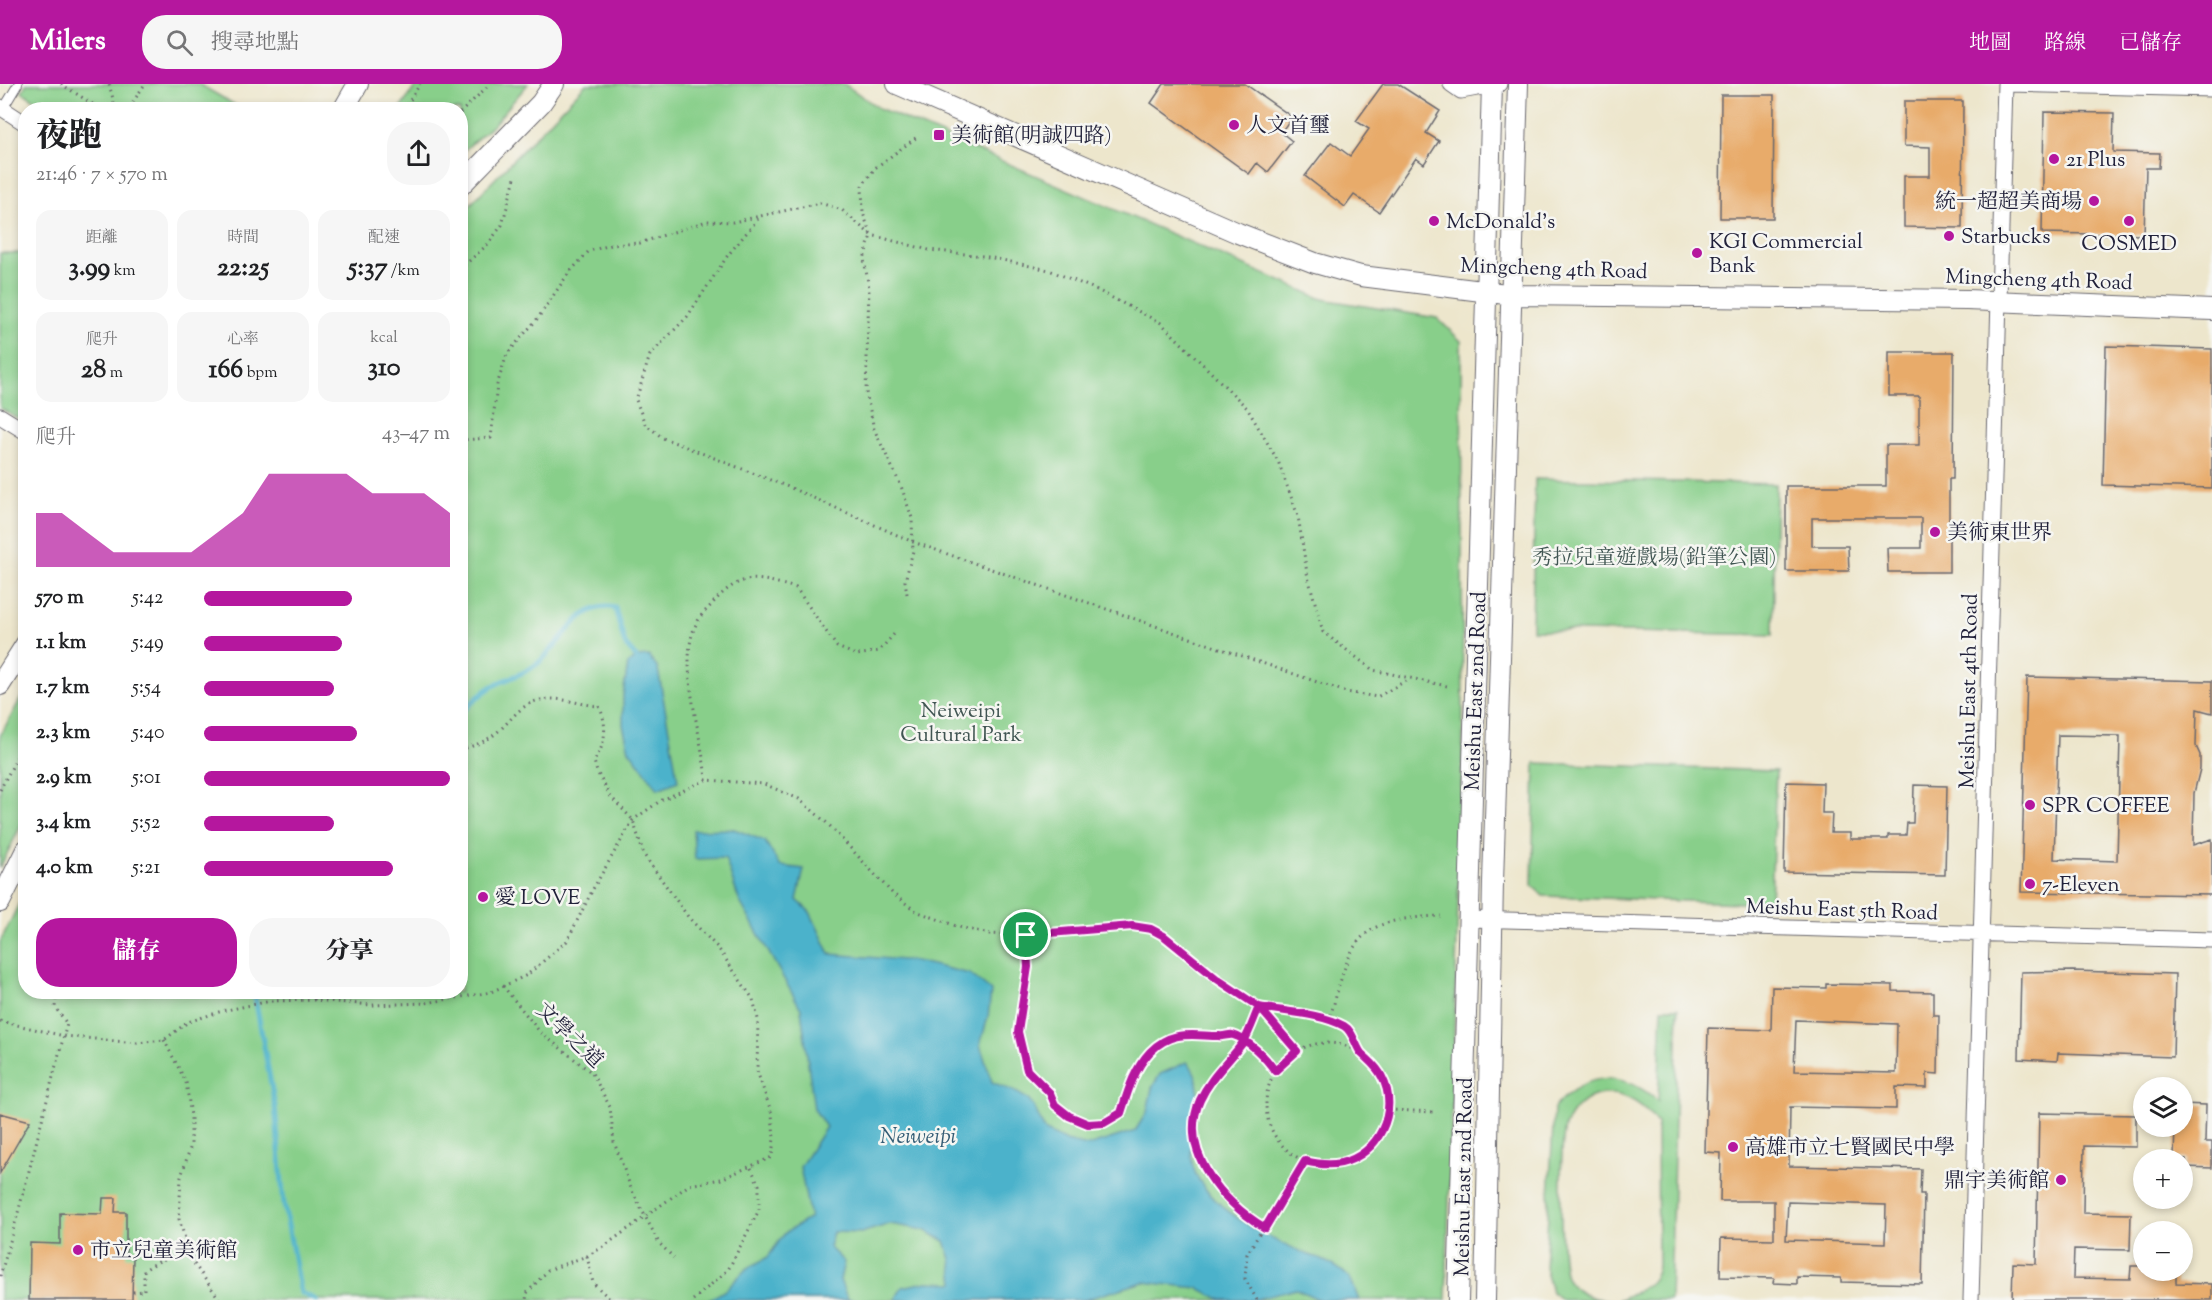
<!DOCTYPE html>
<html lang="zh-TW">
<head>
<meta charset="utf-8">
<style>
  body { margin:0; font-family:"Sorts Mill Goudy","Noto Serif TC",serif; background:#f6f6f6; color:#202124; height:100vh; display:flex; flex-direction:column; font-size:22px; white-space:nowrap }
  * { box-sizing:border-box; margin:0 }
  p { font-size:20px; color:#757577 }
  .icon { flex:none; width:33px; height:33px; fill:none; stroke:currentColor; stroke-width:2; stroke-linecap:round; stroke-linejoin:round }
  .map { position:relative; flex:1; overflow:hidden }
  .sheet { position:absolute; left:18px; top:18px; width:450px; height:897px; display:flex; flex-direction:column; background:#fff; border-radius:24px; box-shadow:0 3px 9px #0003 }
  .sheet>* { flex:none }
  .buttons { position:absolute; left:2133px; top:993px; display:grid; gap:12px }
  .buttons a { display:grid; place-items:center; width:60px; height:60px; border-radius:50%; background:#fff; box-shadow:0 3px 9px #0003; font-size:30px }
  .pin { position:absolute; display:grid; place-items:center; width:51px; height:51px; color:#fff; margin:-26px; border:3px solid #fff; border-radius:50%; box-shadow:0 2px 6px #0007 }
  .round { display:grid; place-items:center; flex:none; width:63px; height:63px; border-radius:24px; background:#f6f6f6 }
  .overview { display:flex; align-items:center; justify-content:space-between; height:102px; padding:0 18px }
  h1 { font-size:33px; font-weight:800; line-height:45px }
  .stats { display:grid; grid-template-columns:repeat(3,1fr); gap:9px; height:102px; padding:6px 18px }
  .stats div { display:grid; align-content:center; border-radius:15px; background:#f6f6f6; text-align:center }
  .stats b { font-size:26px; font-weight:800 }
  .stats small { font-size:16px; font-weight:400 }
  .stats p { font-size:16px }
  .chart { height:168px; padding:12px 18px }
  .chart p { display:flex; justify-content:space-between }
  .chart svg { width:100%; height:108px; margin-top:6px; fill:#b5179e; opacity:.7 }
  .button { display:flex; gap:12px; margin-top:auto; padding:12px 18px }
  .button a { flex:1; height:69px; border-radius:24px; background:#b5179e; color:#fff; font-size:24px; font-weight:800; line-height:69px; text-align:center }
  .button a+a { background:#f6f6f6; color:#202124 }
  ul { padding:0 18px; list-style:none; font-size:20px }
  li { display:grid; grid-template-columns:96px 72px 1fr; align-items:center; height:45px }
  li i { height:15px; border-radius:8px; background:#b5179e }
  header { display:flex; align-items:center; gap:36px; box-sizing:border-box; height:84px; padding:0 30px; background:#b5179e; color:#fff }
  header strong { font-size:28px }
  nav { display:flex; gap:33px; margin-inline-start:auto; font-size:21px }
  .search { width:420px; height:54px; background:#f6f6f6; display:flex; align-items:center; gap:15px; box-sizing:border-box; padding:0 21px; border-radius:24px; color:#757577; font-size:22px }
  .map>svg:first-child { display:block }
</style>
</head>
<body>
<header>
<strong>Milers</strong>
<div class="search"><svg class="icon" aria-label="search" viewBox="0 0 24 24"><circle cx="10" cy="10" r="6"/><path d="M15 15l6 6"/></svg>搜尋地點</div>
<nav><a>地圖</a><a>路線</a><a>已儲存</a></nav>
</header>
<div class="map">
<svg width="2212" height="1216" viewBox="0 0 2212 1216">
  <rect width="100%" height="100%" fill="#f6f6f2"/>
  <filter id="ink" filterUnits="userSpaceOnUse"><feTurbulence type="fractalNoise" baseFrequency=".0167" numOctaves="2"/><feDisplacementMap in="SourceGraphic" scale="12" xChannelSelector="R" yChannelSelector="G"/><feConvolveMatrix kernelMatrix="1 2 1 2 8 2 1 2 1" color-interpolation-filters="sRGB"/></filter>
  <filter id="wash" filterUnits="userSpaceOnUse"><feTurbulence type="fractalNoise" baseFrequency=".008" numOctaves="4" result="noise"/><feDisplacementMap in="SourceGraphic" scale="24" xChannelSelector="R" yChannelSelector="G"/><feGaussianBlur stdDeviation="1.35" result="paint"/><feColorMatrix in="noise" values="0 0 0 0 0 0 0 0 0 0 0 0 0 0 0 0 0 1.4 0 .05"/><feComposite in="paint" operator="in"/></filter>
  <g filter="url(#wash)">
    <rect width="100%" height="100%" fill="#ede6cc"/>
    <path fill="#88cf8a" stroke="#557862" stroke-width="1.5" d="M26 0H199L242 25H49L22 8Z
      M417 0H528L493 41 461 69 460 26 400 25Z
      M586 0H844L879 24 1322 215 1437 234 1461 257 1463 651 1446 1216H0V858L25 808 26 908H460L461 130Z
      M0 169H25V339L0 324Z
      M1535 395 1776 400 1773 551 1532 546Z
      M25 607V733L0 784V652Z
      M1535 679 1776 687 1771 820 1543 812 1532 801Z
      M1662 924H1678L1670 1216H1618C1634 1208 1656 1203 1658 1182L1657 1039C1632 1003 1586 997 1566 1040 1559 1054 1559 1182 1567 1195 1576 1210 1593 1215 1609 1216H1562L1552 1208 1545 1184 1554 1024C1587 987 1621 985 1658 1017Z"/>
    <path fill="#4cb2cb" stroke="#376a83" stroke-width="1.5" d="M649 572 658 585 678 697 658 705 629 666 623 641V611L628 580 636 573Z
      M734 745 765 757 780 782 804 785 797 816 810 828 830 870 915 877 970 890 991 907 988 933 980 961 992 998C1025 1013 1031 1009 1044 1046L1066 1057 1088 1062 1135 1047 1147 1028 1152 1004 1160 990 1187 978C1216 1006 1175 1059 1199 1096 1218 1126 1258 1149 1290 1163 1308 1172 1337 1178 1350 1195 1354 1201 1356 1210 1359 1216H1320L1296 1205 1253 1216H1222L1198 1204 1143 1198 1084 1216H895L902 1203 927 1198 954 1199 951 1175 945 1157 924 1146 890 1140 861 1149 833 1148 829 1163 844 1178 840 1196 847 1214 853 1216H709L727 1205 746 1185 768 1173 785 1149 810 1134 800 1083 826 1043 814 1025 801 925 739 816 725 774 695 775 693 746Z"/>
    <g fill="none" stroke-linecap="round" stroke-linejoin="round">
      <path stroke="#4cb2cb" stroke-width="5" d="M460 629C471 620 481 609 493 602 505 595 519 592 531 584 559 568 577 515 615 524L625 560 636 573
        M254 908 275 1022 284 1121 301 1209 316 1216"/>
    </g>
    <g id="blocks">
      <path fill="#e8ab6b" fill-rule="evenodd" d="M1164 0H1245L1292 33 1281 48 1292 57 1268 88 1257 79 1249 90 1151 19Z
        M1383 0H1398L1440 27 1426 49 1439 57 1424 80 1416 74 1379 128 1354 111 1345 123 1305 92 1331 58 1350 72 1369 45 1356 37Z
        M1721 11H1774L1773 134H1720Z
        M1904 17H1963L1962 144 1904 143V92H1930V63L1904 62Z
        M2044 28 2114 29 2113 68 2160 69 2159 84H2146L2144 151 2042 149Z
        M2106 262 2212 265V404L2103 401Z
        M1889 268H1954L1953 395H1949V488H1888L1887 464H1921V434H1812V462H1848L1849 487H1786V402H1886V361H1919V312H1889Z
        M2027 593 2212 597V629L2197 625 2196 662 2200 671V685L2194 709 2193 761 2212 755V811L2021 808ZM2058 651 2120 652 2117 777 2054 775Z
        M1786 698 1823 699 1822 729H1832L1831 749H1850V755H1888V751H1906L1907 739H1913L1914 701 1947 702 1945 791 1784 788Z
        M2072 887 2175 890 2173 973 2058 969 2057 977 2019 975 2021 888Z
        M1826 900 1893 901V907L1933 908V931H1939L1938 990 1927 989V1004L1896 1003V1025L1790 1023 1789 1082 1921 1085 1920 1110H1924L1922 1200 1841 1198V1194L1797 1193V1200L1773 1199 1774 1194 1720 1193 1721 1154 1774 1155V1117H1720L1721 1069 1705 1068 1708 944 1771 946 1772 903 1826 904ZM1796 936 1897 940 1896 989 1794 987ZM1788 1118 1886 1121 1885 1159 1786 1156Z
        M2182 1020 2206 1021 2205 1058H2212V1084L2186 1083V1075L2174 1074 2175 1042H2182Z
        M0 1029 30 1037 0 1089Z
        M2039 1029 2136 1031V1063L2084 1062 2083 1129 2131 1130 2130 1166 2074 1165 2073 1194 2130 1195 2131 1182H2144V1186H2176V1199L2212 1200V1216H2012L2013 1179 2036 1180Z
        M103 1114H116L115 1128H126V1173H133L132 1216H29L30 1159 60 1160V1129L102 1130Z"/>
    </g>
  </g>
  <g filter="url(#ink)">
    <use href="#blocks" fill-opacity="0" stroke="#69676e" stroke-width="1.5"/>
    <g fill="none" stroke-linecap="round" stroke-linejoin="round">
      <g stroke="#69676e" stroke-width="10">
        <path id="service" d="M3 25 18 0"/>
      </g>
      <g stroke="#69676e" stroke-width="17">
        <path id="minor" d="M1451 0 1461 7 1499 0
          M2009 0 2212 5
          M0 23 26 40
          M0 332 26 348
          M1470 835 2212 856
          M1971 1216 2005 0"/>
      </g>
      <g stroke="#69676e" stroke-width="22">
        <path id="tertiary" d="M897 0 1238 149 1315 179 1361 192 1514 211 1967 216 2212 226
          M343 26 358 0
          M460 102 541 19 554 0
          M0 601 26 560
          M0 818 26 766
          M1458 1216 1492 0
          M1485 1216 1493 798 1518 0"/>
      </g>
      <path stroke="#69676e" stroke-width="3" stroke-dasharray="1.5 4.5" stroke-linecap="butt" d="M61 0 102 26
        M109 0 116 26
        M124 26 131 21 145 0
        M404 26 420 0
        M460 29 490 0
        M758 135 728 171 687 233 650 271 636 316 645 340 663 354 791 404 913 458 1346 608 1377 613 1409 595
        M460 185 488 160 502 141 515 94
        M460 356 491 354 497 301 507 270 538 234 568 190 589 167 611 161 640 159 707 137 733 138 820 119 842 126 871 151 929 166 983 172 1049 186 1097 206 1161 239 1247 324 1278 377 1298 432 1307 489 1323 548 1373 586 1447 602
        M907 510 905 497 913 467 912 434 901 402 874 345 866 308 869 204 864 175 871 151 863 129 862 102 875 84 917 53
        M460 666C473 662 485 658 495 650 512 637 521 616 548 615 564 614 582 621 599 622 608 641 606 660 594 677L597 688 611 713 633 736 644 771 689 834 718 864 753 915 758 935 757 987 772 1030 774 1054 772 1073 721 1095 689 1101 603 1163 587 1172 548 1186 527 1209 526 1216
        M706 696C703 654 675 573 698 537 701 530 708 525 713 519 742 486 759 494 796 504L837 563 857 571 879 567 895 549
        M0 706 26 656
        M26 832 21 831 26 833
        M1026 851 1028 883 1018 948 1027 986 1050 1009 1055 1021 1069 1032 1088 1040 1104 1039 1121 1029C1128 1007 1134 985 1150 968 1171 945 1193 952 1219 952 1224 952 1229 950 1233 951 1248 955 1267 975 1275 987
        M503 902 540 948 592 989 610 1023 614 1058 632 1107 659 1159 674 1174
        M314 916 317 908
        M1259 923 1332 937 1347 944 1360 968
        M1260 924 1297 967
        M0 937 64 952 136 959 164 956 188 938 222 927 271 917 314 916 371 921 426 919 491 908 527 891 567 857 593 805 633 736 660 717 706 696 764 700 799 715 828 740 893 810 916 827 959 843 990 850 1026 851 1133 842 1151 845 1164 852 1217 895 1259 923C1254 934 1250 947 1244 957 1231 977 1211 992 1200 1016 1177 1067 1224 1119 1265 1144
        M1329 937C1352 858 1350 835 1441 832
        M164 956 186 998 191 1032V1061L181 1093 179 1135 192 1177 220 1216
        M1266 1020a61 61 0 1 1 122 0a61 61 0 1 1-122 0Z
        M1389 1026 1435 1028
        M587 1172 593 1199 611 1216
        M0 1192C25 1109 44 1024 67 940L55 923 57 908
        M133 1208 144 1207V1186L161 1176 189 1169
        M693 1216 728 1186 759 1126V1101L750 1082
        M1257 1216 1245 1195 1247 1170 1304 1077"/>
      <use href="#service" stroke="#fff" stroke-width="8"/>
      <use href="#minor" stroke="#fff" stroke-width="15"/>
      <use href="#tertiary" stroke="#fff" stroke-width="20"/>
    </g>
  </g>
  <g fill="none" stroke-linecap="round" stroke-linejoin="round" filter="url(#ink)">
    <g stroke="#fff" stroke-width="12">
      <path id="route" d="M1026 851 1132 842 1151 845 1164 852 1217 895 1259 923C1254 934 1250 947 1244 957 1230 977 1211 992 1200 1016 1177 1068 1224 1119 1265 1144L1305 1077C1317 1080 1328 1082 1341 1079 1378 1071 1400 1027 1382 993 1377 982 1369 977 1361 969 1355 961 1353 947 1344 942 1320 929 1285 928 1259 923L1297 967 1275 987C1267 975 1248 955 1233 951 1229 950 1224 953 1219 952 1193 952 1172 945 1150 968 1134 985 1128 1007 1121 1029L1104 1039 1088 1040 1069 1032 1055 1021 1050 1009 1027 986 1018 948 1028 883 1026 851"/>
    </g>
    <use href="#route" stroke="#b5179e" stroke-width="8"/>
  </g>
  <g fill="#b5179e" stroke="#f6f6f2" stroke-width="2">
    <circle cx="1234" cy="41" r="6"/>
    <rect x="933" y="45" width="12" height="12" rx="3"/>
    <circle cx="2054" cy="75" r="6"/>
    <circle cx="2094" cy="117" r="6"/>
    <circle cx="1434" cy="137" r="6"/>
    <circle cx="2129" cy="137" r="6"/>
    <circle cx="1949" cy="152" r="6"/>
    <circle cx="1697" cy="169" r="6"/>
    <circle cx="1935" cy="448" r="6"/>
    <circle cx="2030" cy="721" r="6"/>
    <circle cx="2030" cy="800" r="6"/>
    <circle cx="483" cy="813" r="6"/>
    <circle cx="1733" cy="1063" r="6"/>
    <circle cx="2061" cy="1096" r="6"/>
    <circle cx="78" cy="1166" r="6"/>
  </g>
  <g text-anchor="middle" stroke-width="5" stroke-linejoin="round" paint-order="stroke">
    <g font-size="21" fill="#22223b" stroke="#f6f6f2" text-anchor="start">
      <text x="1246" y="48">人文首璽</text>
      <text x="951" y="58">美術館(明誠四路)</text>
      <text x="2066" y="82">21 Plus</text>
      <text x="2082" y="124" text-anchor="end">統一超超美商場</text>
      <text x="1446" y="144">McDonald's</text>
      <text x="1961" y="159">Starbucks</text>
      <text x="1709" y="164">KGI Commercial<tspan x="1709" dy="24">Bank</tspan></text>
      <text x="2129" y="166" text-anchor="middle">COSMED</text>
      <text x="1947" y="455">美術東世界</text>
      <text x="2042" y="728">SPR COFFEE</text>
      <text x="2042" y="807">7-Eleven</text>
      <text x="495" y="820">愛 LOVE</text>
      <text x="1745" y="1070">高雄市立七賢國民中學</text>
      <text x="2049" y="1103" text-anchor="end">鼎宇美術館</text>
      <text x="90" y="1173">市立兒童美術館</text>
    </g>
    <g font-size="21" fill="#22223b" stroke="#f6f6f2">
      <text transform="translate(1554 184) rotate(2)" y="7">Mingcheng 4th Road</text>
      <text transform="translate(2039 195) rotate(2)" y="7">Mingcheng 4th Road</text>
      <text transform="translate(1475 607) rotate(-88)" y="7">Meishu East 2nd Road</text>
      <text transform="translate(1968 607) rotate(-89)" y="7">Meishu East 4th Road</text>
      <text transform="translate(1842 825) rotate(2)" y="7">Meishu East 5th Road</text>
      <text transform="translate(570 951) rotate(44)" y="7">文學之道</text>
      <text transform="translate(1463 1093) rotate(-89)" y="7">Meishu East 2nd Road</text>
    </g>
    <g font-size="21" fill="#415653" stroke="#f6f6f2">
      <text x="1654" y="480">秀拉兒童遊戲場(鉛筆公園)</text>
      <text x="961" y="633">Neiweipi<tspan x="961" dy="24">Cultural Park</tspan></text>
    </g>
    <g font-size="22" font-style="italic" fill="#335c75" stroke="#f6f6f2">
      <text x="918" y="1059">Neiweipi</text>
    </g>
  </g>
</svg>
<div class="buttons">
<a><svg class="icon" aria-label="layers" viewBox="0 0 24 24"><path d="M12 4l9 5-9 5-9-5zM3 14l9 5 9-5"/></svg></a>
<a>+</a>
<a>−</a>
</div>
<div class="pin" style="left:1026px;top:851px;background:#1e9e55"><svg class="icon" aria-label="arrive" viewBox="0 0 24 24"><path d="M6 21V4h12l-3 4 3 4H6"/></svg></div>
<section class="sheet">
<div class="overview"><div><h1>夜跑</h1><p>21:46 · 7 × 570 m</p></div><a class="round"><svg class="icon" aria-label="share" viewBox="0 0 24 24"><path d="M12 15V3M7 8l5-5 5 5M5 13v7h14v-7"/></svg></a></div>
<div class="stats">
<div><p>距離</p><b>3.99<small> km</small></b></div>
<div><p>時間</p><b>22:25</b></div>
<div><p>配速</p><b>5:37<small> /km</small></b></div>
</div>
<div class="stats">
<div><p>爬升</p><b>28<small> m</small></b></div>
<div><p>心率</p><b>166<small> bpm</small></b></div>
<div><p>kcal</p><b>310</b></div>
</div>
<div class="chart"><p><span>爬升</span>43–47 m</p>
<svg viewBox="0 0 160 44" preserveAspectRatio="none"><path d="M0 44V22L10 22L20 30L30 38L40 38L50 38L60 38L70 30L80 22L90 6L100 6L110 6L120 6L130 14L140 14L150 14L160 22V44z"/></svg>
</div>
<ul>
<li><b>570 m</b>5:42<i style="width:60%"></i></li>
<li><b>1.1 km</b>5:49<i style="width:56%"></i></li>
<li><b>1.7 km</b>5:54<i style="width:53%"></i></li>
<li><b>2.3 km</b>5:40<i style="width:62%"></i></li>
<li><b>2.9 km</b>5:01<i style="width:100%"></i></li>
<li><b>3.4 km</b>5:52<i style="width:53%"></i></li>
<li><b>4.0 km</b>5:21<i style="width:77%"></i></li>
</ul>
<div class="button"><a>儲存</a><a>分享</a></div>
</section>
</div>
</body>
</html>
